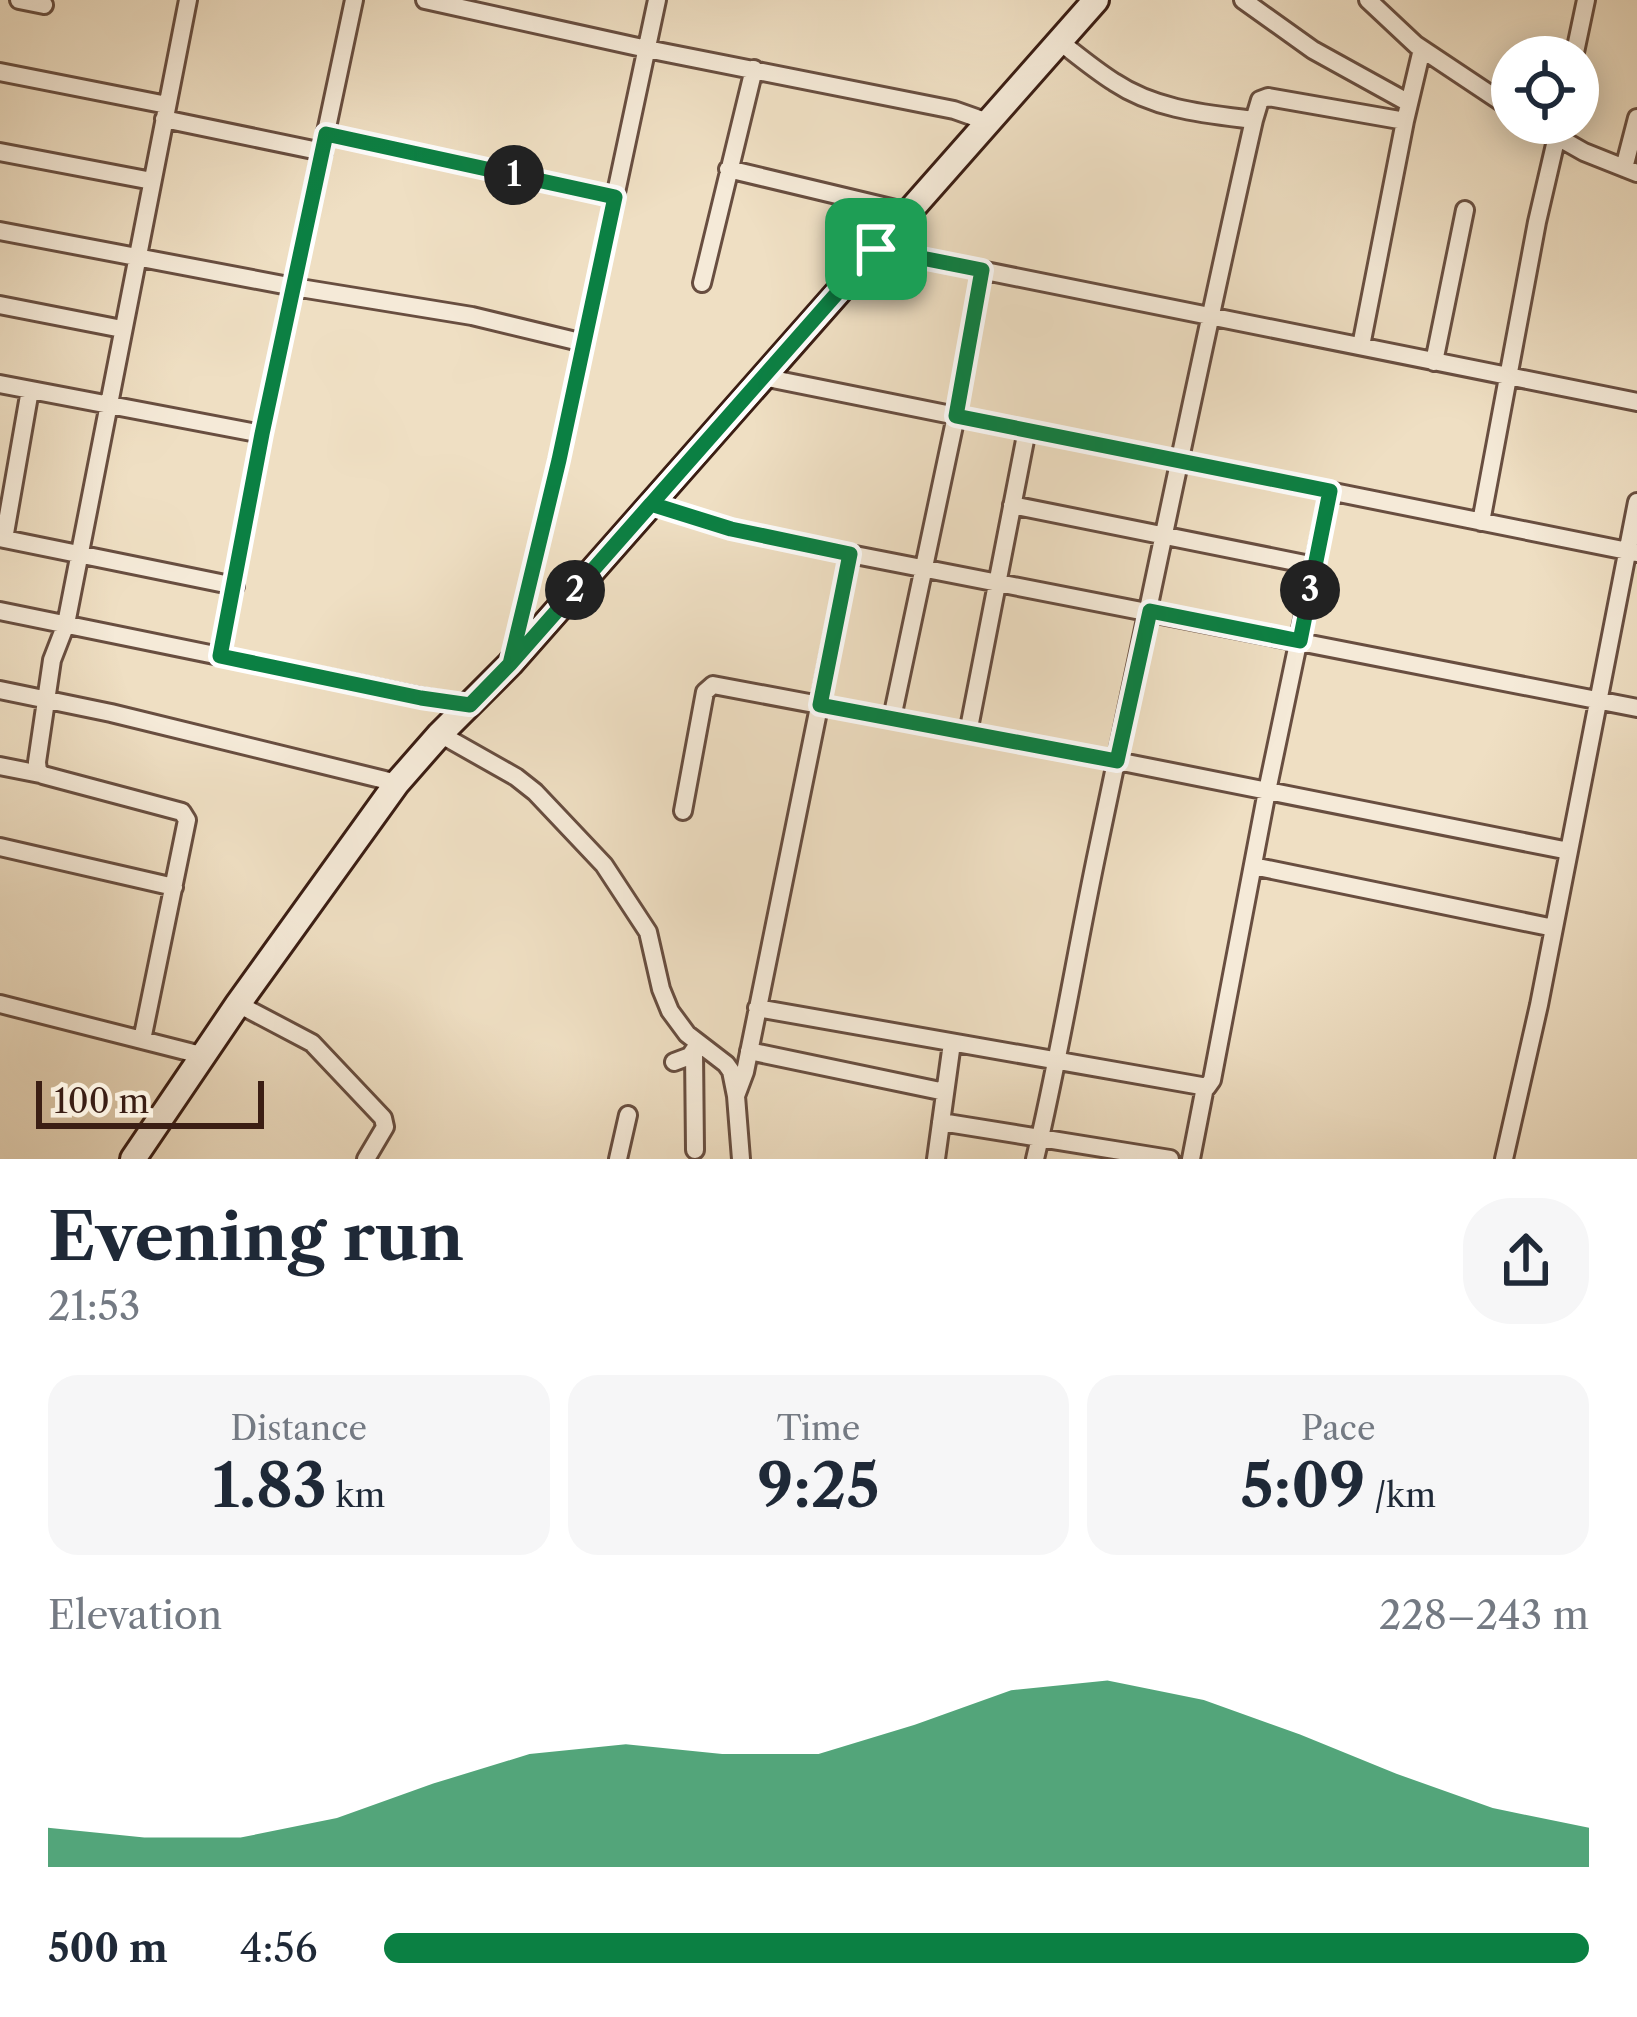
<!DOCTYPE html>
<html lang="en">
<head>
<meta charset="utf-8">
<style>
  body { margin:0; font-family:"Libre Caslon Text",serif; background:#f6f6f7; color:#1f2937; height:100vh; display:flex; flex-direction:column; font-size:45px; white-space:nowrap }
  * { box-sizing:border-box; margin:0 }
  p { font-size:39px; color:#747a83 }
  .icon { flex:none; width:66px; height:66px; fill:none; stroke:currentColor; stroke-width:2; stroke-linecap:round; stroke-linejoin:round }
  .map { position:relative; height:1159px; overflow:hidden }
  .sheet { display:flex; flex-direction:column; background:#fff; flex:1 }
  .sheet>* { flex:none }
  .fabs { position:absolute; left:1491px; top:36px; display:grid; gap:24px }
  .fabs a { display:grid; place-items:center; width:108px; height:108px; border-radius:50%; background:#fff; box-shadow:0 6px 30px #0003; font-size:60px }
  .scale { position:absolute; left:36px; bottom:30px; width:228px; box-sizing:border-box; padding-left:12px; border:6px solid #3b1e14; border-top:0; font-size:33px; line-height:42px; white-space:nowrap; color:#3b1e14; -webkit-text-stroke:9px #f5ead8; paint-order:stroke }
  .pin { position:absolute; display:grid; place-items:center; width:102px; height:102px; color:#fff; margin:-51px; border-radius:24px; box-shadow:0 6px 18px #0006 }
  .km { position:absolute; width:60px; height:60px; margin:-30px; border-radius:50%; background:#222; color:#fff; font-size:33px; line-height:60px; text-align:center }
  .round { display:grid; place-items:center; flex:none; width:126px; height:126px; border-radius:48px; background:#f6f6f7 }
  .headline { display:flex; align-items:center; justify-content:space-between; height:204px; padding:0 48px }
  h1 { font-size:66px; font-weight:800; line-height:90px }
  .stats { display:grid; grid-template-columns:repeat(3,1fr); gap:18px; height:204px; padding:12px 48px }
  .stats div { display:grid; align-content:center; border-radius:30px; background:#f6f6f7; text-align:center }
  .stats b { font-size:60px; font-weight:800 }
  .stats small { font-size:33px; font-weight:400 }
  .stats p { font-size:33px }
  .chart { height:336px; padding:24px 48px }
  .chart p { display:flex; justify-content:space-between }
  .chart svg { width:100%; height:216px; margin-top:12px; fill:#0b8043; opacity:.7 }
  ul { padding:0 48px; list-style:none; font-size:39px }
  li { display:grid; grid-template-columns:192px 144px 1fr; align-items:center; height:90px }
  li i { height:30px; border-radius:15px; background:#0b8043 }
  .map>svg:first-child { display:block }
</style>
</head>
<body>
<div class="map">
<svg width="1637" height="1159" viewBox="0 0 1637 1159">
  <rect width="100%" height="100%" fill="#efdfc3"/>
  <filter id="stains"><feTurbulence type="fractalNoise" baseFrequency=".00167" numOctaves="4"/><feColorMatrix values="0 0 0 0 .2 0 0 0 0 .09 0 0 0 0 .02 0 0 0 .5 -.17"/></filter>
  <radialGradient id="worn" r=".72"><stop offset=".6" stop-color="#630" stop-opacity="0"/><stop offset="1" stop-color="#630" stop-opacity=".3"/></radialGradient>
  <g fill="none" stroke-linecap="round" stroke-linejoin="round">
    <g stroke="#684e40" stroke-width="22">
      <path id="street" d="M19 0 44 5
        M425 0 647 49 954 110 988 122
        M1243 0 1313 50 1409 103
        M1368 0 1416 45 1512 109
        M1574 57 1586 0
        M0 72 167 105
        M164 119 323 152
        M1254 120 1260 100 1268 97 1405 121
        M1533 123 1584 152 1637 173
        M326 134 615 197
        M0 152 152 181
        M1624 168 1637 118
        M728 169 908 212
        M0 231 294 287 472 316 584 343
        M876 249 1637 402
        M702 283 754 69
        M0 305 122 329
        M1361 346 1405 121 1422 49
        M1434 362 1465 210
        M763 377 1637 553
        M0 384 262 434
        M651 504 731 529 850 554 1637 708
        M1012 505 1315 566
        M1481 522 1537 222 1560 123
        M0 538 235 586
        M4 539 30 390
        M0 611 420 697 470 705
        M220 656 262 434 354 0
        M511 661 559 460 657 0
        M0 690 111 713 397 783
        M892 718 956 416 982 270
        M968 733 1027 430
        M440 734 516 777 535 792 604 865 648 932 661 989 670 1011 687 1034 726 1064 731 1071 736 1096 741 1159
        M0 766 40 774
        M683 811 705 692 713 685 1117 761 1569 851
        M0 847 174 887
        M1253 866 1554 928
        M0 1004 205 1056
        M238 1004 312 1043 383 1118 385 1127 366 1159
        M757 1008 1207 1087 1212 1080 1267 791 1330 491
        M142 1040 187 820 182 812 43 775 38 771 37 762 52 660 66 624 188 0
        M749 1051 945 1092
        M694 1052 695 1150
        M674 1062 690 1056 698 1044
        M736 1096 745 1072 850 554
        M941 1122 1170 1159
        M618 1159 628 1115
        M936 1159 952 1043
        M1035 1159C1060 1055 1076 952 1098 848 1149 605 1199 362 1254 120 1206 114 1156 110 1114 82 1095 70 1077 55 1059 41
        M1191 1159 1205 1087
        M1504 1159 1539 1005 1637 502"/>
    </g>
    <g stroke="#3b1e14" stroke-width="30">
      <path id="secondary" d="M133 1159 238 1004 397 783 440 734 510 664 1096 0"/>
    </g>
    <use href="#street" stroke="#f5ead8" stroke-width="16"/>
    <use href="#secondary" stroke="#f5ead8" stroke-width="24"/>
  </g>
  <g fill="none" stroke-linecap="round" stroke-linejoin="round">
    <g stroke="#fff" stroke-width="24">
      <path id="route" d="M876 249 510 664 559 460 615 197 326 134 262 434 220 656 421 698 470 705 510 664 651 504 731 529 850 554 820 705 1117 761 1150 611 1300 641 1330 491 956 416 982 270 876 249"/>
    </g>
    <use href="#route" stroke="#0b8043" stroke-width="15"/>
  </g>
  <rect width="100%" height="100%" filter="url(#stains)"/>
  <rect width="100%" height="100%" fill="url(#worn)"/>
</svg>
<div class="fabs">
<a><svg class="icon" aria-label="locate" viewBox="0 0 24 24"><circle cx="12" cy="12" r="6"/><path d="M12 2v4M12 18v4M2 12h4M18 12h4"/></svg></a>
</div>
<div class="scale">100 m</div>
<div class="pin" style="left:876px;top:249px;background:#1e9e55"><svg class="icon" aria-label="arrive" viewBox="0 0 24 24"><path d="M6 21V4h12l-3 4 3 4H6"/></svg></div>
<b class="km" style="left:514px;top:175px">1</b>
<b class="km" style="left:575px;top:590px">2</b>
<b class="km" style="left:1310px;top:590px">3</b>
</div>
<section class="sheet">
<div class="headline"><div><h1>Evening run</h1><p>21:53</p></div><a class="round"><svg class="icon" aria-label="share" viewBox="0 0 24 24"><path d="M12 15V3M7 8l5-5 5 5M5 13v7h14v-7"/></svg></a></div>
<div class="stats">
<div><p>Distance</p><b>1.83<small> km</small></b></div>
<div><p>Time</p><b>9:25</b></div>
<div><p>Pace</p><b>5:09<small> /km</small></b></div>
</div>
<div class="chart"><p><span>Elevation</span>228–243 m</p>
<svg viewBox="0 0 160 44" preserveAspectRatio="none"><path d="M0 44V36L10 38L20 38L30 34L40 27L50 21L60 19L70 21L80 21L90 15L100 8L110 6L120 10L130 17L140 25L150 32L160 36V44z"/></svg>
</div>
<ul>
<li><b>500 m</b>4:56<i style="width:100%"></i></li>
</ul>
</section>
</body>
</html>
